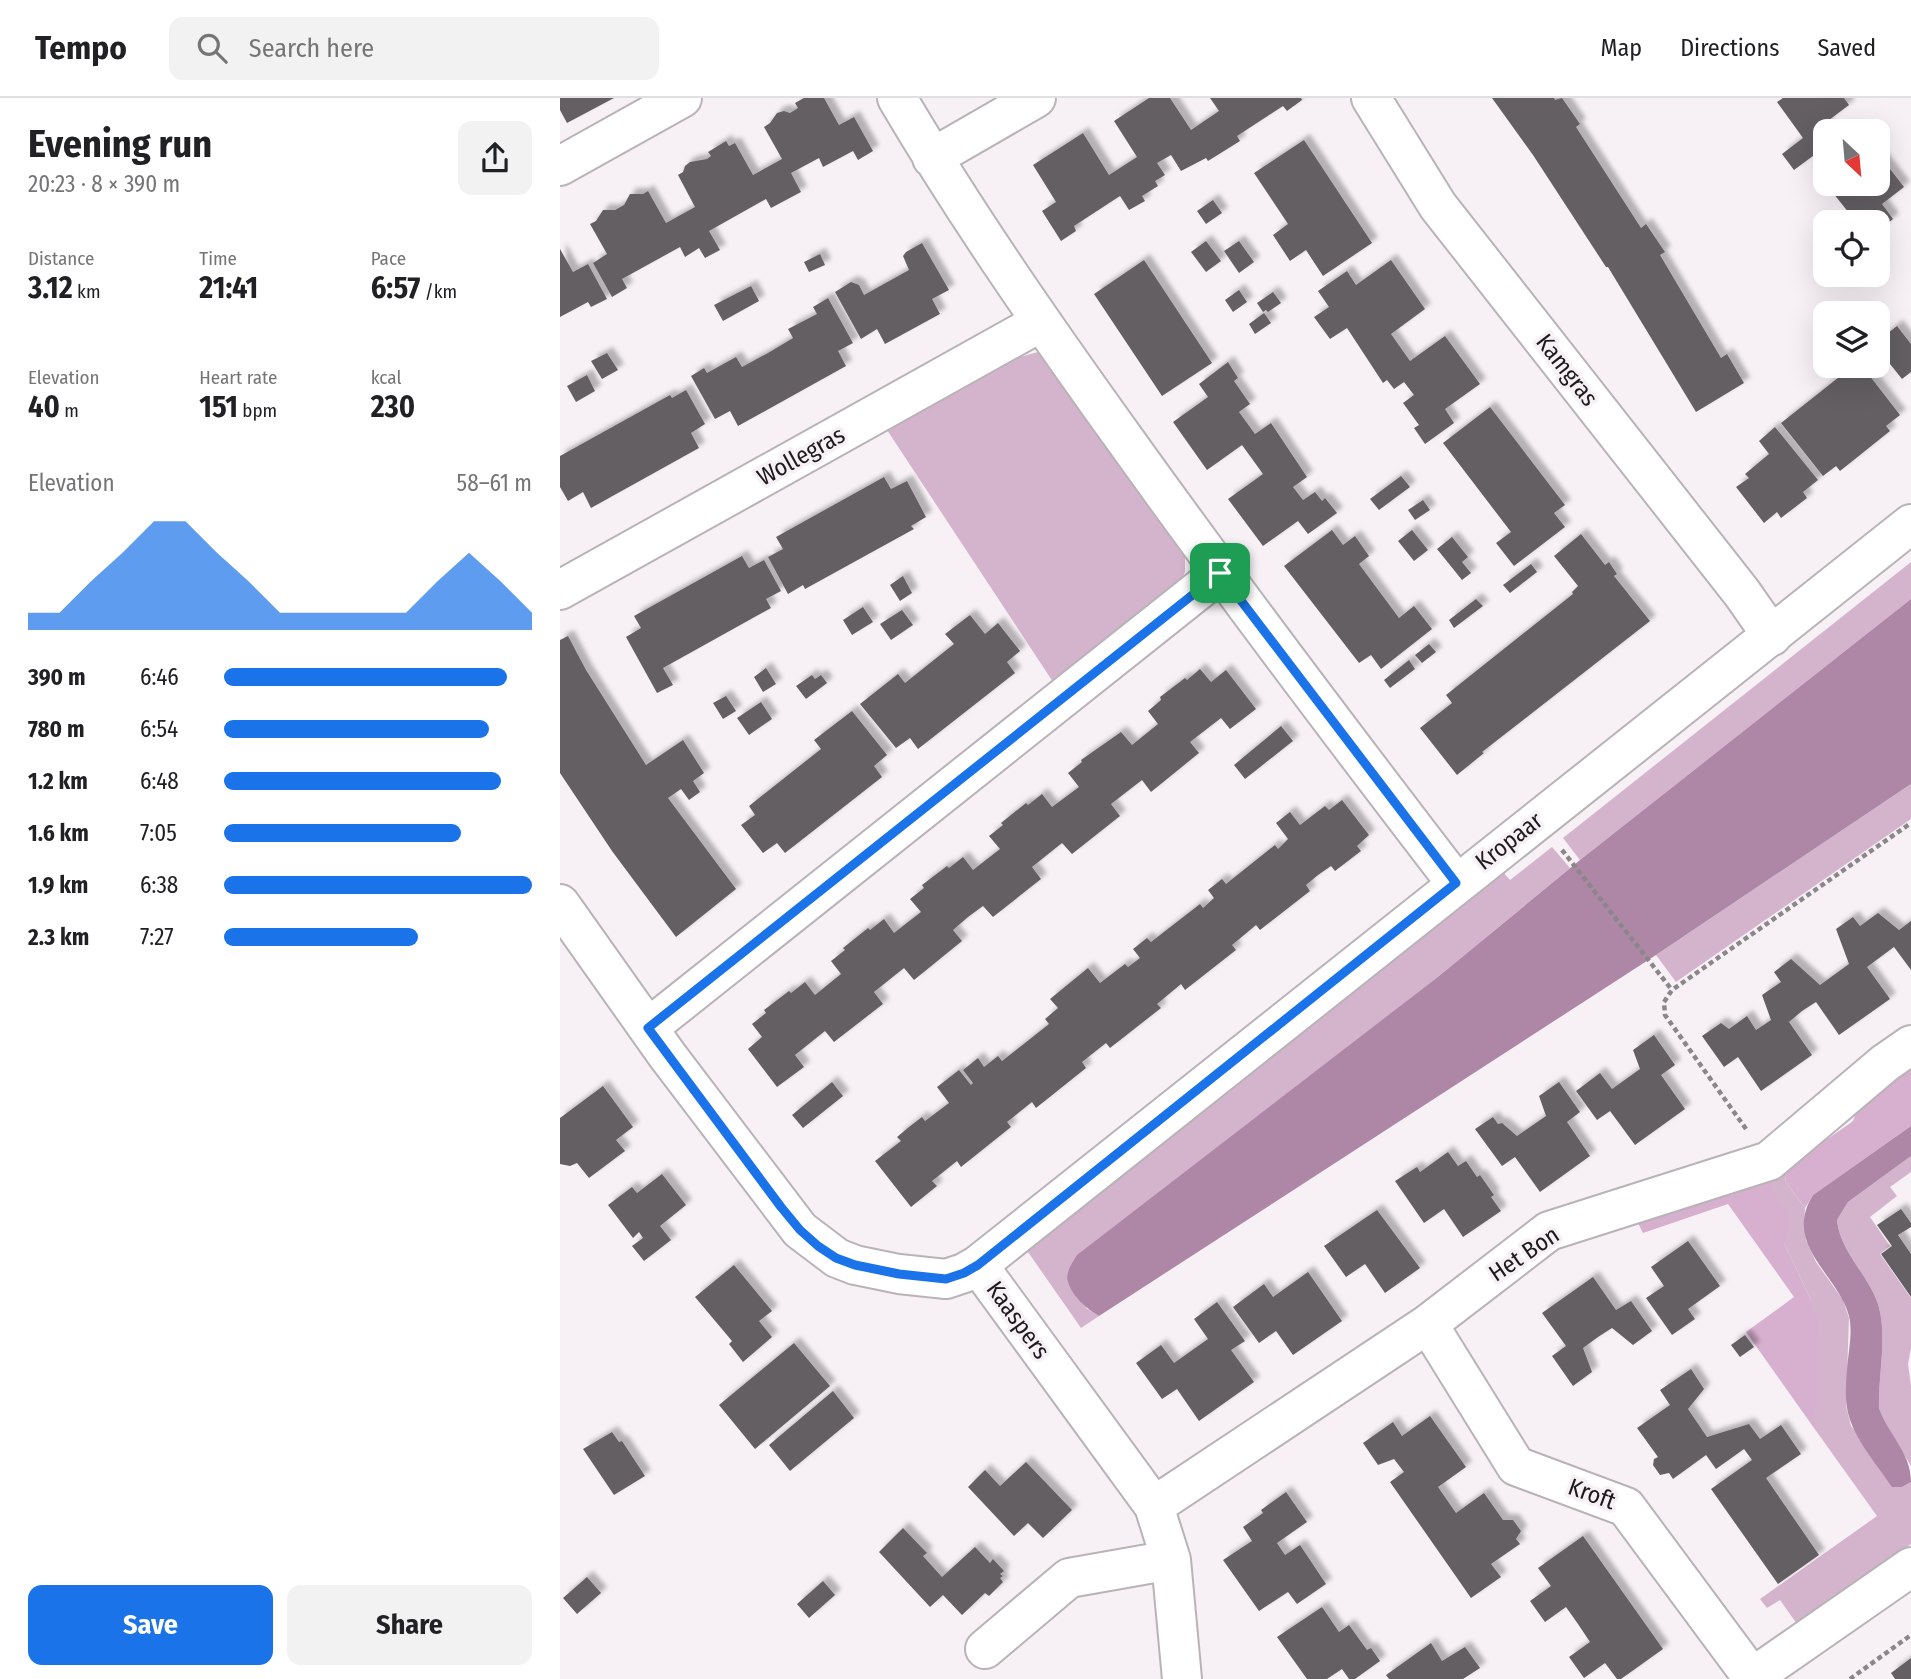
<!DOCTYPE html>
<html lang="en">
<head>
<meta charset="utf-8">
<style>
  body { margin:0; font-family:"Fira Sans Condensed",sans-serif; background:#f2f2f2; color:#202124; height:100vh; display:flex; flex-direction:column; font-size:26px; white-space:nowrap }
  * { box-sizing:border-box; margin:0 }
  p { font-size:23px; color:#757577 }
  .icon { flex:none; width:38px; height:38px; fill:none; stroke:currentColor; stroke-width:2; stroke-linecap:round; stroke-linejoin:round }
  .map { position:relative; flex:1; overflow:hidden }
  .side { display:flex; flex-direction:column; background:#fff; width:560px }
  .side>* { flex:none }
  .needle { width:46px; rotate:154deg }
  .tools { position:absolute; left:1253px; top:21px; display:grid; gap:14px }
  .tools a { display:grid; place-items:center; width:77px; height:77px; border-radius:14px; background:#fff; box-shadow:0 7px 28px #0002; font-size:35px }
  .pin { position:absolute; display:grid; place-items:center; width:60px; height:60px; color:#fff; margin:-30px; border-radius:14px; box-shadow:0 4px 10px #0006 }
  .round { display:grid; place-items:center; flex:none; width:74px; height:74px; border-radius:14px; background:#f2f2f2 }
  .head { display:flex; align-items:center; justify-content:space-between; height:119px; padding:0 28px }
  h1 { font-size:38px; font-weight:700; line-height:52px }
  .figures { display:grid; grid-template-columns:repeat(3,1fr); gap:10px; height:119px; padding:7px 28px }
  .figures div { display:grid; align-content:center }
  .figures b { font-size:30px; font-weight:700 }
  .figures small { font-size:19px; font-weight:400 }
  .figures p { font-size:19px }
  .chart { height:196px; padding:14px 28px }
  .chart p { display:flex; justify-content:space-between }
  .chart svg { width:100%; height:126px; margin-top:7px; fill:#1a73e8; opacity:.7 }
  .primary-button { display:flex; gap:14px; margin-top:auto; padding:14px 28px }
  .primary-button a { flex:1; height:80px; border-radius:14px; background:#1a73e8; color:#fff; font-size:28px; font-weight:700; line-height:80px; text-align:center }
  .primary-button a+a { background:#f2f2f2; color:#202124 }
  ul { padding:0 28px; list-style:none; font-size:23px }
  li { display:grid; grid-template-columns:112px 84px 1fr; align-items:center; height:52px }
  li i { height:18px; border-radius:9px; background:#1a73e8 }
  header { display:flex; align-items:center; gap:42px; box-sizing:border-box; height:98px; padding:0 35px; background:#fff; border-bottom:2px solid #e0e0e0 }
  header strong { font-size:33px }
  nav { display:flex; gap:38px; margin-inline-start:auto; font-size:24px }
  .search { width:490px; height:63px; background:#f2f2f2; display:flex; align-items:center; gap:18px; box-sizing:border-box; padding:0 24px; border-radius:14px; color:#757577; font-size:26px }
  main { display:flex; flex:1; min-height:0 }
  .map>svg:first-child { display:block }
</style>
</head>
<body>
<header>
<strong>Tempo</strong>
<div class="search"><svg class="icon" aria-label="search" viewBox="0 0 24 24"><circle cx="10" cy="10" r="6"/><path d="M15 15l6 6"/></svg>Search here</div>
<nav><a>Map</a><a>Directions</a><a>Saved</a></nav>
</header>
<main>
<section class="side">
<div class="head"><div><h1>Evening run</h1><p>20:23 · 8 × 390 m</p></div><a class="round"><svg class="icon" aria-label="share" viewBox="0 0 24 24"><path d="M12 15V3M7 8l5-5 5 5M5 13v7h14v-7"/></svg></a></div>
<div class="figures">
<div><p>Distance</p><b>3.12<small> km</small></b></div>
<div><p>Time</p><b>21:41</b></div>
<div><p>Pace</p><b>6:57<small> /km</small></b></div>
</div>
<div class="figures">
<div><p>Elevation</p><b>40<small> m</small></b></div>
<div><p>Heart rate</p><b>151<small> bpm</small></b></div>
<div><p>kcal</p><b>230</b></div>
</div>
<div class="chart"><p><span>Elevation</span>58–61 m</p>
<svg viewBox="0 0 160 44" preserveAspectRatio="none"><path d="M0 44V38L10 38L20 27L30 17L40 6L50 6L60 17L70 27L80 38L90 38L100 38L110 38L120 38L130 27L140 17L150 27L160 38V44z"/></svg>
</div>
<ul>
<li><b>390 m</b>6:46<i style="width:92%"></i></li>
<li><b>780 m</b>6:54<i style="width:86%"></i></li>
<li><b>1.2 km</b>6:48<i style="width:90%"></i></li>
<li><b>1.6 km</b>7:05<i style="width:77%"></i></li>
<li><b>1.9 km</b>6:38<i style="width:100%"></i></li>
<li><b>2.3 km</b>7:27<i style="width:63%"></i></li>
</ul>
<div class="primary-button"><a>Save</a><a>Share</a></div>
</section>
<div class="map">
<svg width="1351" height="1581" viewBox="0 0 1351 1581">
  <defs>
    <filter id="shadow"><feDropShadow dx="6" dy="-6" stdDeviation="2" flood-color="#0004"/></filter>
  </defs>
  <rect width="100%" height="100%" fill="#f7f1f6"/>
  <path fill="#d4b4cd" d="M485 252 625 452V474L615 494 495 587 327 332 460 259Z
    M1351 464V501L1020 762 1003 740Z
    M1351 686V721L1116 884 1096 857Z
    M992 749 1010 770 879 878 727 996 526 1210 539 1218 521 1230 468 1154 475 1143 942 773 950 782Z
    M1351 1058V1074L1330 1089 1337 1098 1310 1119 1330 1148 1320 1156 1351 1200V1250L1348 1266 1351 1288V1368L1323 1322 1319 1310C1318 1275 1328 1239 1318 1206 1308 1176 1280 1154 1277 1122L1288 1104Z
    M1224 1071 1226 1084 1245 1110 1244 1128 1246 1142 1256 1164 1283 1202 1289 1220 1286 1308 1291 1328 1342 1389 1351 1384V1446L1237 1526 1220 1502 1207 1510 1200 1501 1317 1418 1254 1330 1251 1202 1224 1145 1206 1081Z"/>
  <path fill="#d7afcf" d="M1351 970V1028L1253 1097 1245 1110 1226 1084 1224 1071 1289 1026 1293 1023 1299 1007Z
    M1206 1081 1226 1115 1229 1126 1224 1145 1251 1202 1257 1226 1254 1330 1186 1234 1234 1199 1168 1106 1083 1135 1078 1125Z"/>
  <path fill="#ae87a6" d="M1351 501V686L1096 857 539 1218C527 1211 512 1198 508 1184 505 1175 512 1165 517 1157L879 878 1020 762Z
    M1351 1028V1058L1288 1104 1277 1122C1280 1154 1308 1176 1318 1206 1328 1239 1318 1275 1319 1310 1328 1337 1351 1354 1351 1384L1342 1389H1332C1316 1365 1292 1339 1287 1310 1285 1298 1286 1284 1287 1272 1288 1255 1293 1235 1289 1218 1278 1176 1222 1147 1253 1097Z"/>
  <path fill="#645f63" filter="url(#shadow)" d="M0 0H54L7 25 0 12Z
    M244 0H264L279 27 294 19 313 53 298 62 293 53 263 69 259 60 231 75 241 94 211 110 206 101 149 133 160 152 145 160 139 150 125 159 120 149 62 181 67 190 52 199 33 165 47 156 30 126 36 123 43 112H55L64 107 70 96H83L88 93 106 125 135 109 118 77 123 74 125 68 130 64 147 61 151 58 148 54 166 43 169 48 175 45 193 77 222 61 204 29 210 25 217 15 224 13 230 15 238 10 235 5Z
    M589 0H610L631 32 659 13 650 0H741L742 2 727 13 723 8 677 38 680 43 648 63 646 60 621 73 611 57 597 65 605 77 595 83 598 88 582 98 585 103 569 112 560 98 514 128 516 133 501 143 482 113 496 104 473 67 523 35 549 77 577 59 554 23Z
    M932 0H994L995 2 1002 0 1020 26 1016 29 1081 130 1086 126 1105 154 1100 157 1161 260 1167 256 1184 285 1136 314 1048 169H1046L973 57Z
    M1223 0H1284L1289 7 1265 25 1270 33H1265V49L1234 72 1222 56 1243 40 1217 4Z
    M744 42 812 145 763 178 746 152 730 163 713 137 728 126 694 75Z
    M1320 58 1344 89 1322 106 1333 121 1318 133V124H1278L1289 115 1273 95 1285 86H1318V60Z
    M653 102 662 115 646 126 637 113Z
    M646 143 661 163 646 174 631 154Z
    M679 143 694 164 679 175 664 153Z
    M362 145 389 192 372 201 380 216 325 246 317 231 301 241 275 194 291 184 299 187 304 197 349 172 343 158 346 154Z
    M0 151 13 174 28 166 47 201 31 209 28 204 0 219Z
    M260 156 265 167 249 174 244 164Z
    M584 162 652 265 602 298 534 196Z
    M831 162 865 211 831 236 850 263 885 238 920 286 885 311 894 325 865 346 854 330 859 327 843 305 854 297 844 284 834 291 827 282 823 285 787 230 770 241 754 219 769 209 758 193 787 173 796 187Z
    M191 188 199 203 163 223 154 207Z
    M679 192 687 204 673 214 665 202Z
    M713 194 721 205 708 214 706 212 703 214 697 205Z
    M268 200 293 245 278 253 286 268 178 328 170 313 155 321 131 278 144 270 147 275 176 259 182 269 208 255 233 240 228 231 257 216 253 209Z
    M704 215 711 225 695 236 689 226Z
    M1337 228 1351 246V274L1342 281 1318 251V243Z
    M47 255 58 272 42 281 31 263Z
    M668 264 678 280 674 283 690 306 679 314 695 336 711 325 747 379 733 389 743 402 755 394 762 403 765 400 777 415 748 436 738 423 703 448 668 401 703 376 682 347 647 372 613 324 648 299 639 286Z
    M1293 268H1302L1340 317 1326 328 1330 333 1280 373 1276 368 1263 378 1221 325Z
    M27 277 35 293 16 304 7 288Z
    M126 292 145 326 131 335 139 350 31 410 23 394 8 403 0 389V358L110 297 112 300Z
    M930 309 1005 407 994 415 1005 429 954 468 936 445 951 434 883 345Z
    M1215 329 1258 382 1243 394 1247 400 1221 420 1217 414 1204 425 1176 389 1189 380 1185 376 1209 356 1199 343Z
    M841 378 850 389 819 412 810 401Z
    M324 379 331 391 347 383 366 419 351 428 354 431 245 491 243 487 228 496 208 459 223 451 216 439Z
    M863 402 870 412 855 422 848 412Z
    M772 432 783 447 795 438 809 458 799 466 839 520 854 508 872 531 821 571 811 557 799 565 724 468Z
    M852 432 868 452 854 463 838 443Z
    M1021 436 1045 467 1049 464 1057 476 1054 478 1090 523 922 654 924 655 897 677 860 630 892 605 886 597 1013 496 1012 494 1018 488 994 458Z
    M892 439 908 459 902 464 911 475 902 482 877 451Z
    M182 458 189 470 204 462 221 493 206 501 211 510 103 570 113 587 97 595 66 539 81 530 74 518Z
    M971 466 977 474 950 495 943 487Z
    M343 478 352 495 340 503 330 487Z
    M916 501 923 508 894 530 889 522Z
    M303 509 313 524 292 537 283 522Z
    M342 512 353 527 331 542 320 526Z
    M410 517 425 536 438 525 460 553 447 564 455 575 358 651 350 640 336 650 300 606 338 576 345 585 394 546 385 536Z
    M8 538 26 572 86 667 123 642 144 675 133 683 140 694 129 702 121 691 108 700 176 791 116 839 52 753 0 675V542Z
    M869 546 876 554 862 565 855 557Z
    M849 562 855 571 830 590 824 582Z
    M206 570 216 586 203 594 194 579Z
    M640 571 651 584 666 572 696 611 670 631 661 620 630 644 639 655 591 694 582 682 551 706 560 718 512 756 502 745 472 769 481 781 433 819 423 808 408 819 393 832 402 843 354 882 344 870 314 894 323 906 274 944 265 933 235 957 244 969 217 989 188 951 202 939 192 926 206 915 204 912 229 893 231 895 245 884 255 897 281 876 271 863 285 852 283 850 308 830 310 832 324 821 334 835 348 824 361 814 350 801 364 790 362 787 387 768 389 770 403 759 413 772 440 751 429 738 443 727 441 725 466 705 468 707 482 696 492 709 519 689 508 675 522 664 521 662 561 634 572 647 598 626 588 613 601 602 600 599 625 580 627 582Z
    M252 577 255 581 261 577 267 585 246 601 236 588Z
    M166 598 176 613 163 621 153 605Z
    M201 604 212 621 189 637 177 620Z
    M292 613 327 657 314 668 322 679 225 755 217 745 203 755 181 727 195 717 189 708 261 651 254 642Z
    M721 628 733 643 685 681 674 667Z
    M782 702 809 737 797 748 801 753 775 773 771 768 758 777 746 787 750 793 700 832 696 827 672 847 676 852 625 892 621 886 597 906 601 910 550 950 546 945 522 964 526 970 476 1010 472 1004 447 1024 451 1029 401 1069 397 1063 372 1083 377 1088 351 1109 315 1063 341 1043 337 1039 349 1029 362 1019 365 1023 389 1005 377 989 399 972 411 987 413 985 403 972 418 960 424 969 438 958 442 963 465 945 489 926 485 921 498 910 490 901 528 870 540 885 565 866 568 869 580 860 573 851 587 840 591 844 640 806 643 810 654 800 648 792 662 781 666 786 715 747 718 751 728 741 716 725 730 714 740 727 765 708 769 712Z
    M1318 815 1339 832 1351 823V872L1334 849 1307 869 1330 901 1279 937 1256 904 1242 913 1229 924 1252 957 1201 993 1178 959 1164 969 1142 938 1161 925 1169 931 1187 918 1196 932 1211 922 1202 897 1221 884 1214 874 1231 861 1260 887 1289 866 1276 831 1293 819 1300 828Z
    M1094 937 1115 967 1101 977 1125 1011 1075 1047 1050 1013 1037 1022 1016 993 1040 975 1052 991 1080 971 1073 952Z
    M272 984 283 998 243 1030 232 1017Z
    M999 984 1020 1014 1007 1024 1030 1058 980 1094 955 1059 942 1068 915 1031 933 1019 938 1026 942 1025 957 1038 986 1018 979 998Z
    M43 988 73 1029 56 1042 65 1053 29 1080 17 1065 10 1068 0 1066V1020Z
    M888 1054 898 1068 906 1063 917 1079 920 1077 934 1097 931 1099 941 1113 903 1139 884 1111 864 1125 835 1083 857 1069 860 1074Z
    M102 1076 126 1107 100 1128 111 1142 84 1163 72 1148 83 1140 79 1134 73 1140 48 1107 72 1089 77 1095Z
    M1341 1111 1351 1125V1129L1338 1137 1351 1156V1199L1321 1156 1332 1148 1317 1127Z
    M817 1112 860 1170 825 1195 805 1166 786 1179 764 1148Z
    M1128 1143 1160 1188 1128 1211 1135 1221 1112 1237 1086 1200 1104 1188 1091 1169Z
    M174 1167 212 1213 199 1223 212 1239 183 1264 169 1246 172 1243 135 1199Z
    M748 1174 782 1223 733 1257 716 1233 699 1245 673 1209 704 1186 713 1199Z
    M1033 1179 1056 1212 1071 1203 1092 1233 1073 1247 1052 1230 1038 1239 1023 1250 1032 1274 1013 1288 992 1258 1006 1248 982 1215Z
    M657 1204 685 1243 671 1252 694 1284 639 1323 617 1291 602 1301 576 1265 601 1247 614 1265 648 1241 634 1221Z
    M1185 1237 1194 1249 1180 1259 1171 1247Z
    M234 1245 270 1288 195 1351 159 1307Z
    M1131 1271 1144 1291 1128 1311 1147 1339 1189 1326 1200 1341 1221 1327 1241 1356 1206 1380 1259 1457 1218 1486 1151 1391 1192 1362 1184 1351 1156 1371 1146 1357 1113 1381 1109 1375 1100 1377 1093 1367 1094 1361 1098 1359 1077 1330 1110 1307 1100 1292Z
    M273 1293 294 1320 230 1373 209 1347Z
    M870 1318 906 1369 878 1389 896 1415 924 1395 943 1422H953L961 1433 956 1441 960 1446 931 1466 941 1479 911 1500 830 1384 844 1374 834 1361 818 1367 803 1345 833 1324 842 1338Z
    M52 1334 59 1344 62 1343 85 1378 54 1397 23 1351Z
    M466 1364 512 1412 483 1440 468 1425 454 1438 408 1389 425 1372 440 1388Z
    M726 1394 747 1424 717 1445 725 1457 740 1447 766 1486 737 1506 728 1494 699 1513 663 1462 692 1443 683 1429 703 1415 701 1412Z
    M343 1430 367 1455 363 1458 382 1479 415 1449 430 1465 433 1461 444 1473 440 1476 443 1478 440 1480 443 1484 429 1498 425 1495 402 1517 383 1497 370 1509 319 1454Z
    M1023 1438 1103 1551 1061 1581H1057L1045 1565 1024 1580 1009 1559 1030 1544 1018 1526 1006 1509 985 1524 970 1503 991 1488 978 1470Z
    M27 1479 41 1495 17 1516 3 1500Z
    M263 1483 275 1497 249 1520 237 1506Z
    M762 1509 779 1534 789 1527 807 1552 811 1550 820 1563 795 1581H789L782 1571 767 1581H747L717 1539Z
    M871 1545 882 1563 905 1549 920 1570 903 1581H829L826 1577Z
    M1351 1560V1581H1335L1331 1575Z"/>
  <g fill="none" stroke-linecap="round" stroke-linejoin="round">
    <g stroke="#b9b3b7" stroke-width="42">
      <path id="minor" d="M337 0C406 117 484 229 563 339 671 490 783 638 896 785
        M811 0 878 108 1182 495 1212 538
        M372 60 476 0
        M0 68 122 0
        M0 492 481 224
        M0 806 107 957 240 1132 277 1160 295 1167 339 1176 386 1181 404 1175 418 1167 1351 426
        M88 930 660 475
        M418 1167 594 1408 611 1462 622 1581
        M868 1226 956 1368 1066 1409 1192 1579
        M594 1408 868 1226 989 1133 1209 1063 1325 965 1351 947
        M425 1551 509 1480 611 1462
        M1190 1581 1351 1469"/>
    </g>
    <path stroke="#8a8689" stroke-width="4.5" stroke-dasharray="5 3.5" stroke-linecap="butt" d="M1002 752 1112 892
      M1186 1031 1105 917 1104 904 1112 892 1351 725
      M1290 1581 1351 1537"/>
    <use href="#minor" stroke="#fff" stroke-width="38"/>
  </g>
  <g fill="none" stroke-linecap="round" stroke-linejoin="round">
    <g stroke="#fff" stroke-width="14">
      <path id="route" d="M660 475 896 785 418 1167 404 1175 386 1181 339 1176 295 1167 276 1160 258 1148 240 1132 221 1109 88 930Z"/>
    </g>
    <use href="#route" stroke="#1a73e8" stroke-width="9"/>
  </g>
  <g text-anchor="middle" stroke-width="7" stroke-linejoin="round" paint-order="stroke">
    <g font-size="24" fill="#1c1a1c" stroke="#f7f1f6">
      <text transform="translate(1007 272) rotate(52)" y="8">Kamgras</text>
      <text transform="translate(241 358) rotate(-29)" y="8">Wollegras</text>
      <text transform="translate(949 743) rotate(-38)" y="8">Kropaar</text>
      <text transform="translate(964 1156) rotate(-34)" y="8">Het Bon</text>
      <text transform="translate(458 1222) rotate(54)" y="8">Kaaspers</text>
      <text transform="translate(1032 1396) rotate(20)" y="8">Kroft</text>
    </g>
  </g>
</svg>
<div class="tools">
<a><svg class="needle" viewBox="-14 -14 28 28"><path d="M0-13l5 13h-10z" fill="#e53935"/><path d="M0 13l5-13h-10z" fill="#757577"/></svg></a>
<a><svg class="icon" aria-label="locate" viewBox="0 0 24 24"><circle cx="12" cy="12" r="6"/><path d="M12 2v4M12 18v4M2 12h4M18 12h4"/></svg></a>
<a><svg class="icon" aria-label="layers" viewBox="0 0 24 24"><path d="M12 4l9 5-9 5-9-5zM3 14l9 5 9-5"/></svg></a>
</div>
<div class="pin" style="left:660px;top:475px;background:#1e9e55"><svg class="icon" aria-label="arrive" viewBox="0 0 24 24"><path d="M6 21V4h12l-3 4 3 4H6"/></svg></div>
</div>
</main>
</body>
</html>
